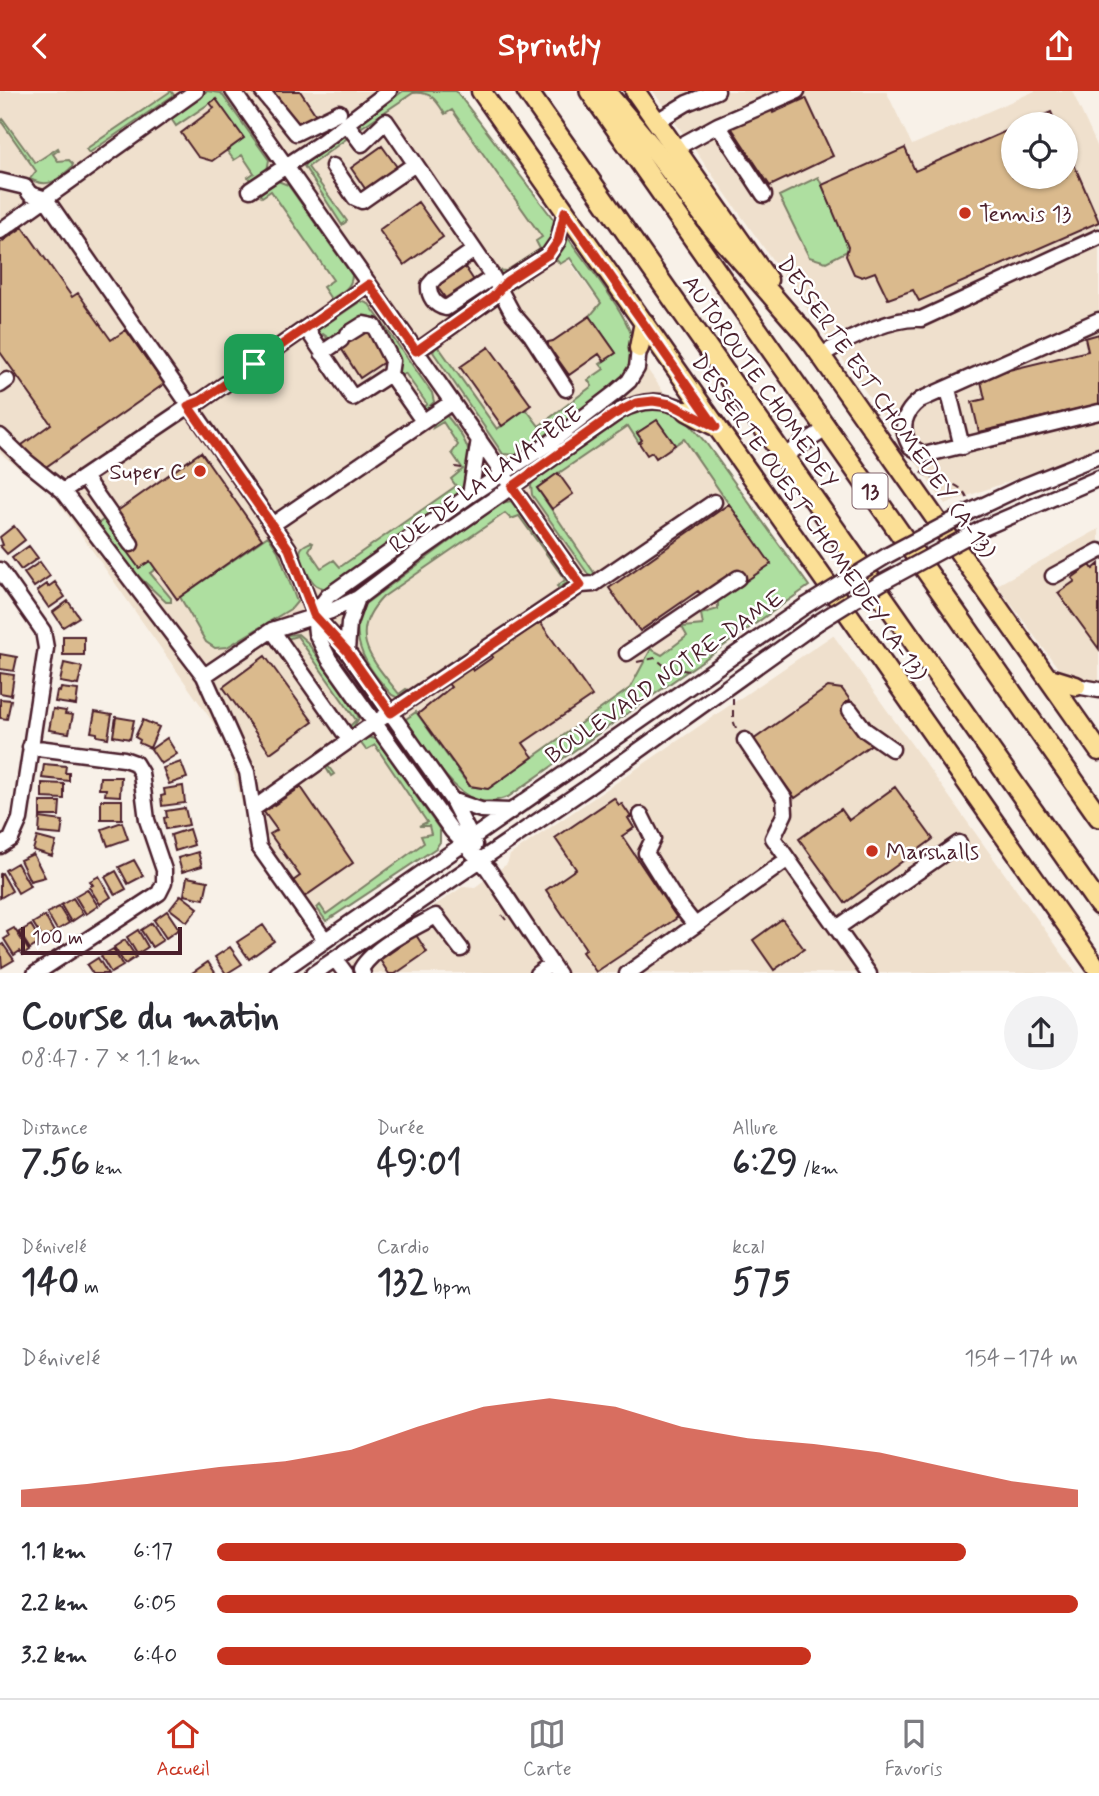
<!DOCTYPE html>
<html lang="fr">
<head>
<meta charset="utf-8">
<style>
  body { margin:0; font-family:Mynerve,sans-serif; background:#f2f2f3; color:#2b2b33; height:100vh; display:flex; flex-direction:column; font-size:26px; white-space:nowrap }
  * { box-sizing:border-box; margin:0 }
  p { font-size:23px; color:#7c7c81 }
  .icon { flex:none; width:38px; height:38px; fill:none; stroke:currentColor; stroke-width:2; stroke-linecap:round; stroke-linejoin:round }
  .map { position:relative; height:882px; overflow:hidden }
  .side { display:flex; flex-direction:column; background:#fff; flex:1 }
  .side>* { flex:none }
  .fabs { position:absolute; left:1001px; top:21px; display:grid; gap:14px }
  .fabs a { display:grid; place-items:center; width:77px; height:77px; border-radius:50%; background:#fff; box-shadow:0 2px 5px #0004; font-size:35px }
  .scale { position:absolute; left:21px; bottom:18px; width:161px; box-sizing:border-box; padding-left:7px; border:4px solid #4a1f2b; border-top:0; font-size:19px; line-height:24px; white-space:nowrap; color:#4a1f2b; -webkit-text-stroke:5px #fff; paint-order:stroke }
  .pin { position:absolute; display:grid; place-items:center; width:60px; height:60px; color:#fff; margin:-30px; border-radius:14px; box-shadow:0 4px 10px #0006 }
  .round { display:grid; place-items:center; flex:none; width:74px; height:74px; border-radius:37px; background:#f2f2f3 }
  .overview { display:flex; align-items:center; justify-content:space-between; height:119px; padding:0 21px }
  h1 { font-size:38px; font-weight:700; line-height:52px }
  .metrics { display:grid; grid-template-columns:repeat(3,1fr); gap:10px; height:119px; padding:7px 21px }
  .metrics div { display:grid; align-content:center }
  .metrics b { font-size:35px; font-weight:700 }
  .metrics small { font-size:19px; font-weight:400 }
  .metrics p { font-size:19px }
  .chart { height:196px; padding:14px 21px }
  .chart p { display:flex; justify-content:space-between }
  .chart svg { width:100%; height:126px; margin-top:7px; fill:#c8321e; opacity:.7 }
  ul { padding:0 21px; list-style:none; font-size:23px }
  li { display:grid; grid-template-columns:112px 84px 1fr; align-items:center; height:52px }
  li i { height:18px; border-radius:9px; background:#c8321e }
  header { display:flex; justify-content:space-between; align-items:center; height:91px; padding:0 21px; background:#c8321e; color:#fff; font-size:32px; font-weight:700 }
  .dock { display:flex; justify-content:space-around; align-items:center; height:98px; border-top:2px solid #e1e1e2; background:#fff; font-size:19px; color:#7c7c81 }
  .dock a { display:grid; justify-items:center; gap:4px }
  .dock .current { color:#c8321e }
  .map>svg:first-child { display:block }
</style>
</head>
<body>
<header><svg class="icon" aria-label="back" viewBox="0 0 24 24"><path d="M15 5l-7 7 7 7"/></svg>Sprintly<svg class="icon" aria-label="share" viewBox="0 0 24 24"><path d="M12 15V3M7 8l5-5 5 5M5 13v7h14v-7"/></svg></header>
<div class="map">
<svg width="1099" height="883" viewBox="0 0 1099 883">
  <rect width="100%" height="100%" fill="#f8f1e8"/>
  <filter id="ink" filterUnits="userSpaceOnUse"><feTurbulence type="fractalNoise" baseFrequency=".0143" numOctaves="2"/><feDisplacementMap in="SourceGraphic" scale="14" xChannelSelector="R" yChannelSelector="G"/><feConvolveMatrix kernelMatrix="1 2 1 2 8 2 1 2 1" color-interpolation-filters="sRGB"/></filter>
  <g filter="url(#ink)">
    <path fill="#efe0cd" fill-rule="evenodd" d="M0 0H447L655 289 798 493 498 705 436 745 306 841 253 756 226 650 54 405 0 362Z
      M653 0H886L912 54 1035 0H1072L1099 59V355L1049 376 945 413ZM1013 33H1066V86H1013Z
      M1099 438V593L1075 588 1058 577 997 494Z
      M833 544 1076 882H333L464 795 475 796 507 773 510 764Z"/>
    <path fill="#aedfa0" stroke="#7c7f66" stroke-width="2" d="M171 0 174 4 89 62 86 58Z
      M207 0 221 2 269 69 267 80 251 91 248 86 254 82 242 64 234 69 227 60 243 47 216 8 176 35 170 26Z
      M403 0H456L554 129 555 146 548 157 504 186 501 185 496 179 506 180 540 158 536 150 542 146 452 19 445 23C436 9 431 0 413 2L362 36 359 33Z
      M3 28 35 72 58 57 59 59 53 63 58 70 69 69 73 73 72 76C57 89 49 98 30 88L36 80 1 30Z
      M344 45 347 46 346 48 308 76 347 130 342 134 304 75 307 71Z
      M818 86 853 157 826 171 809 166 779 105Z
      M278 90 288 94 352 184C352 197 341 202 331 208L323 196 333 189 271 100 262 106 259 102Z
      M566 144C583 169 634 229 634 257 633 269 628 278 623 288L518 364 503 363 433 261 436 255 440 258 497 338 526 318 539 335 592 295 588 289 604 278 600 273 616 262 590 225 601 212 570 167 560 173 555 167 513 197 511 194C530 181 561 168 566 144Z
      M361 210 369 213 432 302 434 311 423 321 421 318 427 313 405 282 397 287 376 233 326 255 323 251 327 246 323 243 319 246 317 242 318 239Z
      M637 317H660L686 329 706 352 809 495 508 706C498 709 486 713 476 709 450 700 424 654 407 632L406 628 416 621 469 695 488 698 630 597 651 558 662 564 687 545 682 536 703 534 701 523 718 518V512L715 510 770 473 684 348 675 354 657 329 637 342 642 349 639 352 628 335 537 397 597 486 588 483 532 404 531 394 537 386Z
      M446 324C473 355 480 376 453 410L327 498C322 497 321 497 316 494 310 489 297 466 301 458 303 454 307 453 311 451L313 452 309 459 321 477 334 469 340 476 456 395 451 388 463 378 452 362 458 354 443 331 433 337 436 329Z
      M511 410 570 490 559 497 557 495 565 489 519 425 511 428 505 422 383 506C346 544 372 569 399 603L406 598 408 599 398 607 392 604C368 578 349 552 361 516L501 412Z
      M104 428 139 477 150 470 156 478 150 482 171 507V511H166L133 480 98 433Z
      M268 445 278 460 297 511 292 517 227 556 215 557 206 551 180 506Z
      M298 543 307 551 356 621 359 627 352 638 349 636 356 629 297 545 287 548V544Z
      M366 646 376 648 440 739V751L436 757 326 830 317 817 320 814 326 823 424 752 421 745 431 743 429 735H419L427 731 375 654 366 659 360 651 328 675 334 683 331 685 325 675Z"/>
    <path fill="#daba8d" stroke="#4a1f2b" stroke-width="2" d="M268 0H300L316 24 294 39Z
      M806 7 833 65 770 95 729 33 771 16 773 22Z
      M216 8 244 47 212 70 198 66 181 42 214 17 210 12Z
      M1051 21 1056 33H1023Z
      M1013 37V86H1066V55L1099 131 919 210 913 199 888 208 875 181 862 186 854 183 846 165 848 156 822 94 905 57 915 80Z
      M382 55 397 76 385 85 387 89 366 99 351 77Z
      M418 111 443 146 404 174 379 139Z
      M23 136 72 206 78 202 111 249 126 239 164 293 40 380 22 354 51 333 0 261V152Z
      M465 176 477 194 451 215 436 194 452 182 454 184Z
      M590 225 616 262 604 270 599 263 569 284 554 263H548V251L553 250Z
      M365 236 387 269 360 287 339 254Z
      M1099 243V313L979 341 972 311 985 308 980 286 1088 260 1085 247Z
      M489 256 531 314 502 335 460 276Z
      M657 329 675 354 656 367 652 361 647 364 639 352 642 349 637 342Z
      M201 361 262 448 177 508 150 470 139 477 125 458 136 450 116 421Z
      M558 382 573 403 552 418 537 397Z
      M729 413 771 473 746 490 739 480 703 505 698 500 640 540 609 497Z
      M14 435 25 449 7 463 0 455 3 454 0 446Z
      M29 455 38 467 21 479 12 467Z
      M40 471 50 485 34 496 24 482Z
      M1099 473V558L1058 502 1075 490 1072 487 1090 474 1093 478Z
      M55 491 65 506 49 517 37 500 47 493 48 496Z
      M68 510 79 526 63 536 53 521Z
      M540 531 592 605 523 652 533 666 488 698 470 695 418 623 451 596 446 590 470 574 473 580 493 566 488 560 513 542 517 547Z
      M63 545H84V564H63Z
      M0 563 17 566 14 580 0 578Z
      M265 565 313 631 270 662 223 596Z
      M64 572 82 576 78 594 60 591Z
      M0 582 14 584 11 604 0 602Z
      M828 596 842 598 850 609 844 613 872 653 795 707 753 649Z
      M61 597 78 599 76 614 55 611 57 600 60 601Z
      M0 608 11 609 7 628 0 627Z
      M53 618 66 620 65 623 73 624 69 642 49 639Z
      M95 621 112 624 108 647 97 645V642L91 641Z
      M116 626 134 629 130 648 113 645Z
      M143 629 159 636 150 657 139 652 140 649 135 646Z
      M167 647 177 663 161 673 151 658Z
      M181 671 187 687 169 693 163 677Z
      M44 673 66 675 65 682H69V690L42 687Z
      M100 686H121L120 705 105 704 106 698H99Z
      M42 692 64 693V708L42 707Z
      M183 695 185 712 162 715 161 705 165 704 164 698Z
      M301 696 353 772 304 806 293 790 300 785 270 743 277 739 264 721Z
      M895 696 933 748 845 812 799 748 841 718 849 729Z
      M614 707 619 714 622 713 631 726 628 727 634 737 622 745 677 827 596 881 582 861 586 858 546 799 576 778 555 747Z
      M101 709H122V728H101Z
      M40 711H60L59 725H40Z
      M185 717 189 734 166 738 164 727 167 726 166 720Z
      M40 727 63 730 61 744 39 742Z
      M122 731 128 748 108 755 102 738Z
      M189 738 194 754 175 760 171 744Z
      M37 746 56 751 52 765 33 759Z
      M198 761 202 775 182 781 178 767Z
      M33 763 45 786 30 790 20 769Z
      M134 769 143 785 128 793 119 776Z
      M17 772 30 795 18 802 5 779Z
      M116 780 126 798 115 804 105 786Z
      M2 782 12 800 0 807V783Z
      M99 785 111 806 100 813 89 796 93 794 90 790Z
      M187 786 208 790 204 808 184 804Z
      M87 798 98 815 86 823 75 805Z
      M181 804 198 817 187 831 170 818Z
      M73 807 83 823 71 831 61 814Z
      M59 816 69 832 57 839 47 822Z
      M167 820 179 838 166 847 154 829Z
      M45 825 54 841 43 848 33 832Z
      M782 828 804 858 774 879 753 849Z
      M152 832 163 849 152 856 141 839Z
      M31 834 41 851 30 858 19 841Z
      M263 834 274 850 249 868 237 851Z
      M14 837 29 860 23 864 20 860 14 864 4 848 9 845 7 841Z
      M138 839 148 856 137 863 127 846Z
      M416 844 427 861 395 883H389L380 869Z
      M125 849 136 866 125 873 114 856Z
      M3 853 14 869 2 876 0 855Z
      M230 856 242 873 226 883 215 866Z
      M113 858 123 875 111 882 101 865Z
      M98 867 108 883H93L87 874Z
      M208 871 216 883H192V882Z"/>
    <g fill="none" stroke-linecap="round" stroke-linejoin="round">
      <g stroke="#4a1f2b" stroke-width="19">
        <path id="minor" d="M233 0 581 494
          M262 0 296 42 339 21
          M657 30 687 12 717 0
          M347 33 362 53 386 30 493 186 513 223 531 244 566 298
          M718 34 764 104
          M676 57 718 34 797 0
          M333 75 355 107 362 110 415 73
          M0 90 25 96 30 103 46 108 289 458 314 524 316 542 329 568 452 740 488 778 558 883
          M250 99 322 51 389 0
          M0 140 196 0
          M474 159 436 186 429 194C428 205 435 215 446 217L493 186
          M1099 229 920 309C903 322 900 337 910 355L924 364 1099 321
          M306 237 353 307 390 283 423 330
          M348 243 364 233 374 235 392 270 390 283
          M417 260 493 206 507 190 549 163 558 150 565 120
          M322 262 341 249
          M821 264C848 248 889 226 921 228L1099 146
          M0 294 7 289
          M948 298 962 356
          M0 345 27 371 63 400
          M784 365 826 338
          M84 386 131 453
          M470 404 479 348
          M969 421 1024 395 1099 365
          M272 434 452 311
          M981 438 1099 387
          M0 479 43 540 46 557 20 728 11 748 0 755
          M1053 485 1099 460
          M314 524 328 505 470 404 550 352 615 302 629 290 637 277 639 257
          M314 524 347 560 452 709 475 754
          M272 539 350 650
          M347 560 349 532 358 507
          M627 562 738 487
          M204 585 63 400 189 315 201 310 369 193
          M1076 595 1099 599
          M850 619 865 639 892 658
          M745 649 784 707 785 722 773 747 869 883
          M30 656 124 668 135 672 141 682 147 729 164 779V792L159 802 35 883
          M452 709 481 719 510 720
          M253 718 367 637 581 494 594 493 714 411
          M641 724 653 748 646 762 676 810 695 834
          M837 837 959 752
          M325 849 259 756 247 681 204 585 272 539 331 520 358 507 421 459 620 320C643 308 663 307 687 320
          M335 868 346 883
          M277 883 805 515
          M313 883 588 696 817 532
          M363 883 361 878C374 856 413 837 436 825L461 858
          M537 883 551 873
          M627 883 788 768"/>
      </g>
      <g stroke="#4a1f2b" stroke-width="23">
        <path id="major" d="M481 0 1099 880
          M635 0 768 189
          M800 235 1099 660
          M639 257 644 231
          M687 320 713 334
          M1047 586 1076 595"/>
      </g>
      <g stroke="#4a1f2b" stroke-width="24">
        <path id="highway" d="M527 0 1099 814
          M590 0 1099 726
          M605 0 656 61 713 137 809 247"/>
      </g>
      <path stroke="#4a1f2b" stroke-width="2" stroke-dasharray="7 5" stroke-linecap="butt" d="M455 376 462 377
        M921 381C936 393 961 387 968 409
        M637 571 655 567 667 577 690 580
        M733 607V629L737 640
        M502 824 506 829"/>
      <use href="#minor" stroke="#fff" stroke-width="14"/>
      <use href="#major" stroke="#fbdf96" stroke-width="18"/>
      <use href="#highway" stroke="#fbdf96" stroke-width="19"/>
      <g stroke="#4a1f2b" stroke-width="19" stroke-linecap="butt">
        <path id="minor-bridge" d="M805 515 888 464 969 421
          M817 532 881 492 981 438"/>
      </g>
      <use href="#minor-bridge" stroke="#fff" stroke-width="14"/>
    </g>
  </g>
  <g fill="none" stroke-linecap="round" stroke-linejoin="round" filter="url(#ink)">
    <g stroke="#fff" stroke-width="14">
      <path id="route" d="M565 120 716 336 671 313 653 310 636 312 613 324 512 396 581 494 391 622 347 560 314 524 289 458 188 315 201 310 369 193 416 260 493 206 507 190 549 163 558 150Z"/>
    </g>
    <use href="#route" stroke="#c8321e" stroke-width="9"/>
  </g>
  <g fill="#c8321e" stroke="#fff" stroke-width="2.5">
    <circle cx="965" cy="122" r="7"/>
    <circle cx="200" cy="380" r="7"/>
    <circle cx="872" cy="760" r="7"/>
  </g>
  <g text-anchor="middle" stroke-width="5" stroke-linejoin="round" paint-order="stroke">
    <rect fill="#fff" stroke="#80626b" stroke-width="2" x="852.5" y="382.5" width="35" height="35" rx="5"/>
    <g font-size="21" font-weight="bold" fill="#4a1f2b">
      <text x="870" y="407">13</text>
    </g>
    <g font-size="23" fill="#4a1f2b" stroke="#fff" text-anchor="start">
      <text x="979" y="130">Tennis 13</text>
      <text x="186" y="388" text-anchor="end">Super C</text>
      <text x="886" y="768">Marshalls</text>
    </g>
    <g font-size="23" fill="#4a1f2b" stroke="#fff">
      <text transform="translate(761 290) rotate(55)" y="8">AUTOROUTE CHOMEDEY</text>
      <text transform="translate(887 316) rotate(55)" y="8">DESSERTE EST CHOMEDEY (A-13)</text>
      <text transform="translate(485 388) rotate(-36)" y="8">RUE DE LA LAVATÈRE</text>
      <text transform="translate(810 426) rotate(55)" y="8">DESSERTE OUEST CHOMEDEY (A-13)</text>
      <text transform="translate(664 585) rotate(-35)" y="8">BOULEVARD NOTRE-DAME</text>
    </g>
  </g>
</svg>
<div class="fabs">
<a><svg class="icon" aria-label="locate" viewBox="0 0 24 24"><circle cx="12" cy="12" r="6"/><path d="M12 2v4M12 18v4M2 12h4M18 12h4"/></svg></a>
</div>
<div class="scale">100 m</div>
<div class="pin" style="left:254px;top:273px;background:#1e9e55"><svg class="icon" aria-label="arrive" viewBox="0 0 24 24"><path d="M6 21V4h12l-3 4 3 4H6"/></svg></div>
</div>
<section class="side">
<div class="overview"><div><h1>Course du matin</h1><p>08:47 · 7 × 1.1 km</p></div><a class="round"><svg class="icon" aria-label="share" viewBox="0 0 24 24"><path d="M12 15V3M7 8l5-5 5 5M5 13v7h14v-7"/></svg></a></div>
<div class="metrics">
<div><p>Distance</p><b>7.56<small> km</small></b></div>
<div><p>Durée</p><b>49:01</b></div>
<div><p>Allure</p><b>6:29<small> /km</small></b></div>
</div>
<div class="metrics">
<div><p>Dénivelé</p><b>140<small> m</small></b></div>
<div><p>Cardio</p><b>132<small> bpm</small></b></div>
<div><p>kcal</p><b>575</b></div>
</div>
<div class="chart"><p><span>Dénivelé</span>154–174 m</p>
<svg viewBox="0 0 160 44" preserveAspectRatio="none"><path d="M0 44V38L10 36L20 33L30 30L40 28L50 24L60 16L70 9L80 6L90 9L100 16L110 20L120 22L130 25L140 30L150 35L160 38V44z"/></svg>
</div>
<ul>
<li><b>1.1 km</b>6:17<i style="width:87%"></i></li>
<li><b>2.2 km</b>6:05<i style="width:100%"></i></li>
<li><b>3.2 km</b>6:40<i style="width:69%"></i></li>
</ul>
</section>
<nav class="dock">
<a class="current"><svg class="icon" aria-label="home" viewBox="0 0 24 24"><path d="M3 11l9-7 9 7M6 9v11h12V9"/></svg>Accueil</a>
<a><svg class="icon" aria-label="map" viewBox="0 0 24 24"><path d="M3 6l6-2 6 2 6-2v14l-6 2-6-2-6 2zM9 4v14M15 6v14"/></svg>Carte</a>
<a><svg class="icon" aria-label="saved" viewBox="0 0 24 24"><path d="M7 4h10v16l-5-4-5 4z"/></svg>Favoris</a>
</nav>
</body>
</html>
